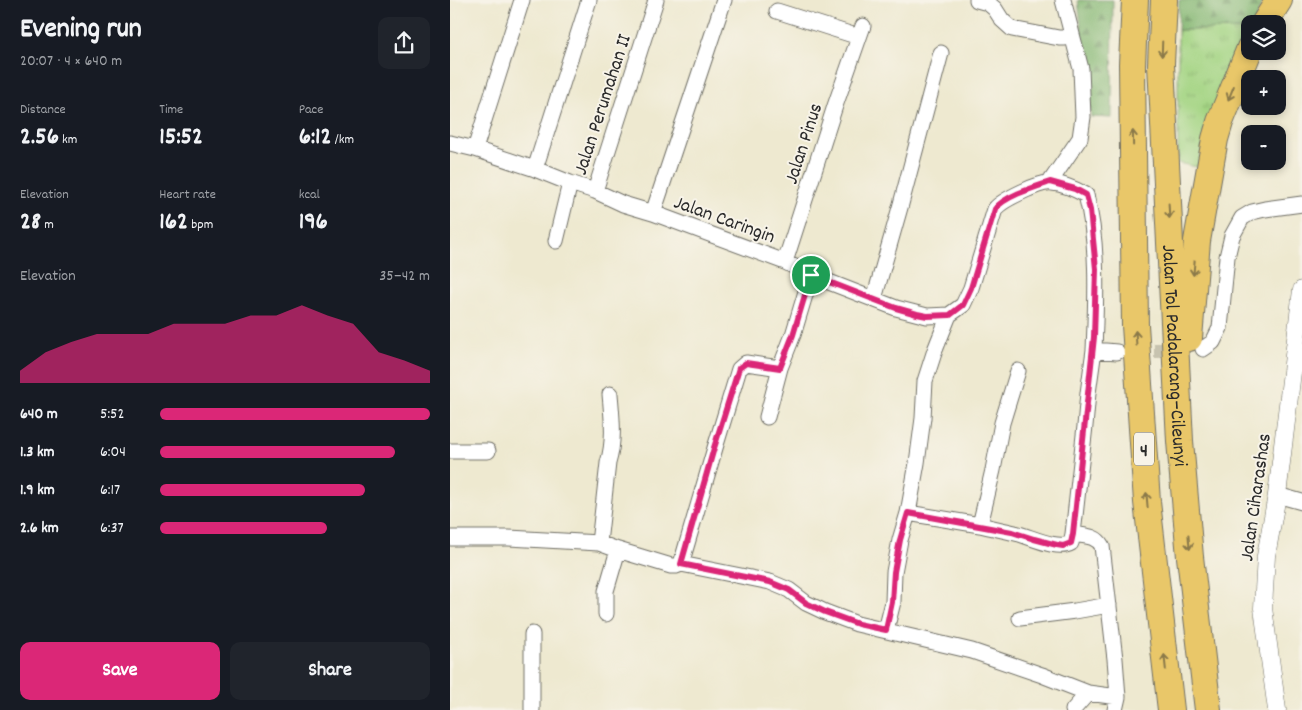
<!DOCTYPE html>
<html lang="en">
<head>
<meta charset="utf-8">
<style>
  body { margin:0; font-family:Dekko,sans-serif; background:#20242c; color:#f1f3f6; height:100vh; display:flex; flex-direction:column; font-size:19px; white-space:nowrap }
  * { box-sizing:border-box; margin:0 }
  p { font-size:16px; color:#9ea1a6 }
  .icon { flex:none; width:28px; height:28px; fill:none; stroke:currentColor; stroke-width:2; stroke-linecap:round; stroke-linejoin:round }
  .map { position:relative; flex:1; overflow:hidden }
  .details { display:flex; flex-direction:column; background:#171b24; width:450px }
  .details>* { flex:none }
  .controls { position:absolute; left:791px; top:15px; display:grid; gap:10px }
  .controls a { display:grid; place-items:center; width:45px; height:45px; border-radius:10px; background:#171b24; box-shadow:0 2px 8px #0003; font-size:25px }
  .pin { position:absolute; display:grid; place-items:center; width:42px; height:42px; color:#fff; margin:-21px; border:2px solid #fff; border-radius:50%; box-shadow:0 1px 5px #0007 }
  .round { display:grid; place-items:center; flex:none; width:52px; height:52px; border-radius:10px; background:#20242c }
  .headline { display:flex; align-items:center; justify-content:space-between; height:85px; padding:0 20px }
  h1 { font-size:28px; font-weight:700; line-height:38px }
  .stats { display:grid; grid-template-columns:repeat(3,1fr); gap:8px; height:85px; padding:5px 20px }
  .stats div { display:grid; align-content:center }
  .stats b { font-size:25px; font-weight:700 }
  .stats small { font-size:14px; font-weight:400 }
  .stats p { font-size:14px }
  .chart { height:140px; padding:10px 20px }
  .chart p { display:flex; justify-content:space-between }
  .chart svg { width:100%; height:90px; margin-top:5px; fill:#db2777; opacity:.7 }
  .action { display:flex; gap:10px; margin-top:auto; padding:10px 20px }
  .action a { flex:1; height:58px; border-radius:10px; background:#db2777; color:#fff; font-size:20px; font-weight:700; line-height:58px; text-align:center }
  .action a+a { background:#20242c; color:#f1f3f6 }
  ul { padding:0 20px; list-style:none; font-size:16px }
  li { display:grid; grid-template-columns:80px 60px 1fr; align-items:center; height:38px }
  li i { height:12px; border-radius:6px; background:#db2777 }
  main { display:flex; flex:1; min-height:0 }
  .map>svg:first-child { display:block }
</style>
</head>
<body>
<main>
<section class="details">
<div class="headline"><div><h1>Evening run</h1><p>20:07 · 4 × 640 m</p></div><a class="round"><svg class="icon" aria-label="share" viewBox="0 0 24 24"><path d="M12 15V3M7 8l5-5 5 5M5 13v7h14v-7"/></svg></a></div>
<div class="stats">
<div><p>Distance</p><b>2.56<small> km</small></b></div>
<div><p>Time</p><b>15:52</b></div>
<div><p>Pace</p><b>6:12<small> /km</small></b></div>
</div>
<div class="stats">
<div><p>Elevation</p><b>28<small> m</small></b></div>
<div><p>Heart rate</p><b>162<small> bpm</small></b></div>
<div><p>kcal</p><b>196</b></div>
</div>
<div class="chart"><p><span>Elevation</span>35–42 m</p>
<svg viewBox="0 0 160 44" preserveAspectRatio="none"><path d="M0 44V38L10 29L20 24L30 20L40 20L50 20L60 15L70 15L80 15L90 11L100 11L110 6L120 11L130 15L140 29L150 33L160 38V44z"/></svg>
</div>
<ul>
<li><b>640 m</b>5:52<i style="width:100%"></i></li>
<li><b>1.3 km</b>6:04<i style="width:87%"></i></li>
<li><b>1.9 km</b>6:17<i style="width:76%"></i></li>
<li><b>2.6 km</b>6:37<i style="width:62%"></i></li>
</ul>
<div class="action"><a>Save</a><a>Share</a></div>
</section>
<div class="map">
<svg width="852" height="710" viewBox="0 0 852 710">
  <defs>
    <pattern id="grass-tufts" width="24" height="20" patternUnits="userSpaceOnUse" patternTransform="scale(1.25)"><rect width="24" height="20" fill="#a3d482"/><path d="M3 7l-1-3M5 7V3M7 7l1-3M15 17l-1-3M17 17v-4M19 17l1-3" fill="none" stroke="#8cb670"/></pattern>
    <pattern id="forest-firs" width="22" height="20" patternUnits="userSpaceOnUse" patternTransform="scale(1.25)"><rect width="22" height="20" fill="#82b670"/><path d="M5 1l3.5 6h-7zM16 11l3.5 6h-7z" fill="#6b945c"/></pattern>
  </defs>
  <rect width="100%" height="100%" fill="#f7f3e8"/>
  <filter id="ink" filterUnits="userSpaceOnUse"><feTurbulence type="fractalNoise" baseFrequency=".02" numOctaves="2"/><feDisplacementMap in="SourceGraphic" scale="10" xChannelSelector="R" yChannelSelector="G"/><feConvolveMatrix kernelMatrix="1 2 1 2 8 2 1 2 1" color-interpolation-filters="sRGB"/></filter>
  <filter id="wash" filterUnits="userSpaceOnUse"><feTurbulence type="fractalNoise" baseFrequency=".0096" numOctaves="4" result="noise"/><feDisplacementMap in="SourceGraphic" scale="20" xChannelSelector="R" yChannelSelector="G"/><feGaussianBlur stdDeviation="1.12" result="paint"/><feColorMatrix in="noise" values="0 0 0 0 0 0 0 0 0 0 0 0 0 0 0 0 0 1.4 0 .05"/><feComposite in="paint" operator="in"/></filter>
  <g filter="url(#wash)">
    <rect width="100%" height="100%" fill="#eee9d0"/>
    <path fill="url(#grass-tufts)" stroke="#678056" d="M800 29V33L768 100 747 167 728 163V30Z"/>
    <path fill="url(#forest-firs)" stroke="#56704e" d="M628 0H663L662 118 641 117Z
      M729 0H813L804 24H800V29L728 30Z"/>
  </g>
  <g filter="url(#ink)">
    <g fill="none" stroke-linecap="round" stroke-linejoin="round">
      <path stroke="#c7c3af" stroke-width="15" stroke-dasharray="15 8" stroke-linecap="butt" d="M681 351 733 350"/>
      <g stroke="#6f6e65" stroke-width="17">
        <path id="minor" d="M527 0 538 3 545 9 552 20 562 29 609 38H615L621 32
          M327 11 409 37
          M0 143 25 149 85 169 120 183 145 191 173 204 203 213 335 262 361 275 446 308 477 316 499 315 513 305 521 288 545 209C552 200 591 181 602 183 614 184 625 189 636 195 649 243 646 301 644 350L667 352
          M25 149 72 0
          M85 169 139 0
          M600 182 630 138 633 117 631 69 613 0
          M145 191 206 0
          M203 213 274 0
          M106 241 120 183
          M335 262 385 106 413 26
          M424 299 451 204 491 53
          M753 349 763 342 770 328 777 257 782 236 792 218 802 212 815 209 852 204
          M317 417 330 368
          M0 451H38
          M827 495 852 502
          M458 513 530 525 543 470 552 423 568 371
          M530 525C542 528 553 530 565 533 580 536 607 551 621 543L623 534 635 426 638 393 644 350
          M623 534C634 536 646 535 652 546L665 659 668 697 665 710
          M0 538H59L149 543 168 550 221 566H226L231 564 265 448 289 369 296 363 330 368 343 335 361 275
          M149 543 158 463C165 440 162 418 160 394
          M231 564 320 582 339 590 356 603 375 612 407 624 522 651 592 675 638 693 668 697
          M156 614V591L168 550
          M570 618 625 611 659 605
          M436 630 443 602 444 572 450 540 458 513 467 463 473 418 475 381 485 350 499 315
          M82 634V710
          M623 710 638 693"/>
      </g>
      <g stroke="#6f6e65" stroke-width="19">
        <path id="tertiary" d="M827 710 813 608 816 556 827 495 852 290"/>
      </g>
      <g stroke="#6f6e65" stroke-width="28">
        <g id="motorway">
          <path d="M685 0 682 64 685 325 697 502 721 710"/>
          <path id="s1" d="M714 0 711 64 730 441 740 557 758 710"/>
          <path d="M814 24 829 0"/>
          <path d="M739 338 747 241 765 139 770 122 800 48"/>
        </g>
      </g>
      <use href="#minor" stroke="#fff" stroke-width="15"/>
      <use href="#tertiary" stroke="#fff" stroke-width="18"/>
      <use href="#motorway" stroke="#e9c769" stroke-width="26"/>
    </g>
    <defs><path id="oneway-shaft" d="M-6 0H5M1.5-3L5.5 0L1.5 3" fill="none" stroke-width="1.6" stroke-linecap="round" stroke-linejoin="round" transform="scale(1.25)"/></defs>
    <g stroke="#8a794a">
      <use href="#oneway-shaft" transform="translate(712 49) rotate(92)"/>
      <use href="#oneway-shaft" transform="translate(781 93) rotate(112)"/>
      <use href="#oneway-shaft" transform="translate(683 138) rotate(-91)"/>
      <use href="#oneway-shaft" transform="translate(719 211) rotate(87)"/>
      <use href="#oneway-shaft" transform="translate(744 268) rotate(95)"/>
      <use href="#oneway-shaft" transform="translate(686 338) rotate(-94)"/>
      <use href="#oneway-shaft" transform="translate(697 500) rotate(-95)"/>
      <use href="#oneway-shaft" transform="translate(739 542) rotate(85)"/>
      <use href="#oneway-shaft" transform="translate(715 662) rotate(-96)"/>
    </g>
  </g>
  <g fill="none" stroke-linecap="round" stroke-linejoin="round" filter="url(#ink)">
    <g stroke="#fff" stroke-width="10">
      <path id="route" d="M600 182 625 189 636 195 640 210 646 269 644 337 623 534 621 543 613 546 607 545 584 539 562 532 458 513 450 540 444 572 442 602 436 630 408 624 375 612 356 603 339 590 320 582 231 564 264 448 289 368 296 363 330 368 343 335 361 275 446 308 467 314 477 316 500 315 513 305 521 288 545 209C555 196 585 187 600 182Z"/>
    </g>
    <use href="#route" stroke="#db2777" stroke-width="6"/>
  </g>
  <g text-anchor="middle" stroke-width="4" stroke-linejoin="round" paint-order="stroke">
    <rect fill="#f7f3e8" stroke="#686764" stroke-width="1" x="684" y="432.5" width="20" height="33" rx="4"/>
    <g font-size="19" font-weight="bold" fill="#2b2b2b">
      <text x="694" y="456">4</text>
    </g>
    <g font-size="20" fill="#2b2b2b" stroke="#f7f3e8">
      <text transform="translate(151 104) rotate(-72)" y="7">Jalan Perumahan II</text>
      <text transform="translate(352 143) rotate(-72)" y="7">Jalan Pinus</text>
      <text transform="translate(275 218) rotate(20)" y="7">Jalan Caringin</text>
      <text dy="7" stroke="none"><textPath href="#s1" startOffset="356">Jalan Tol Padalarang–Cileunyi</textPath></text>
      <text transform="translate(804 497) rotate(-82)" y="7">Jalan Ciharashas</text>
    </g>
  </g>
</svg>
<div class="controls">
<a><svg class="icon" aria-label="layers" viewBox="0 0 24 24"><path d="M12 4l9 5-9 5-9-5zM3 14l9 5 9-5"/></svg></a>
<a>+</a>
<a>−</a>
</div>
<div class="pin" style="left:361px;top:275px;background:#1e9e55"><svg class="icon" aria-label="arrive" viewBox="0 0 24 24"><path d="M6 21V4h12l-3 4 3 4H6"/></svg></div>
</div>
</main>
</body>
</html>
